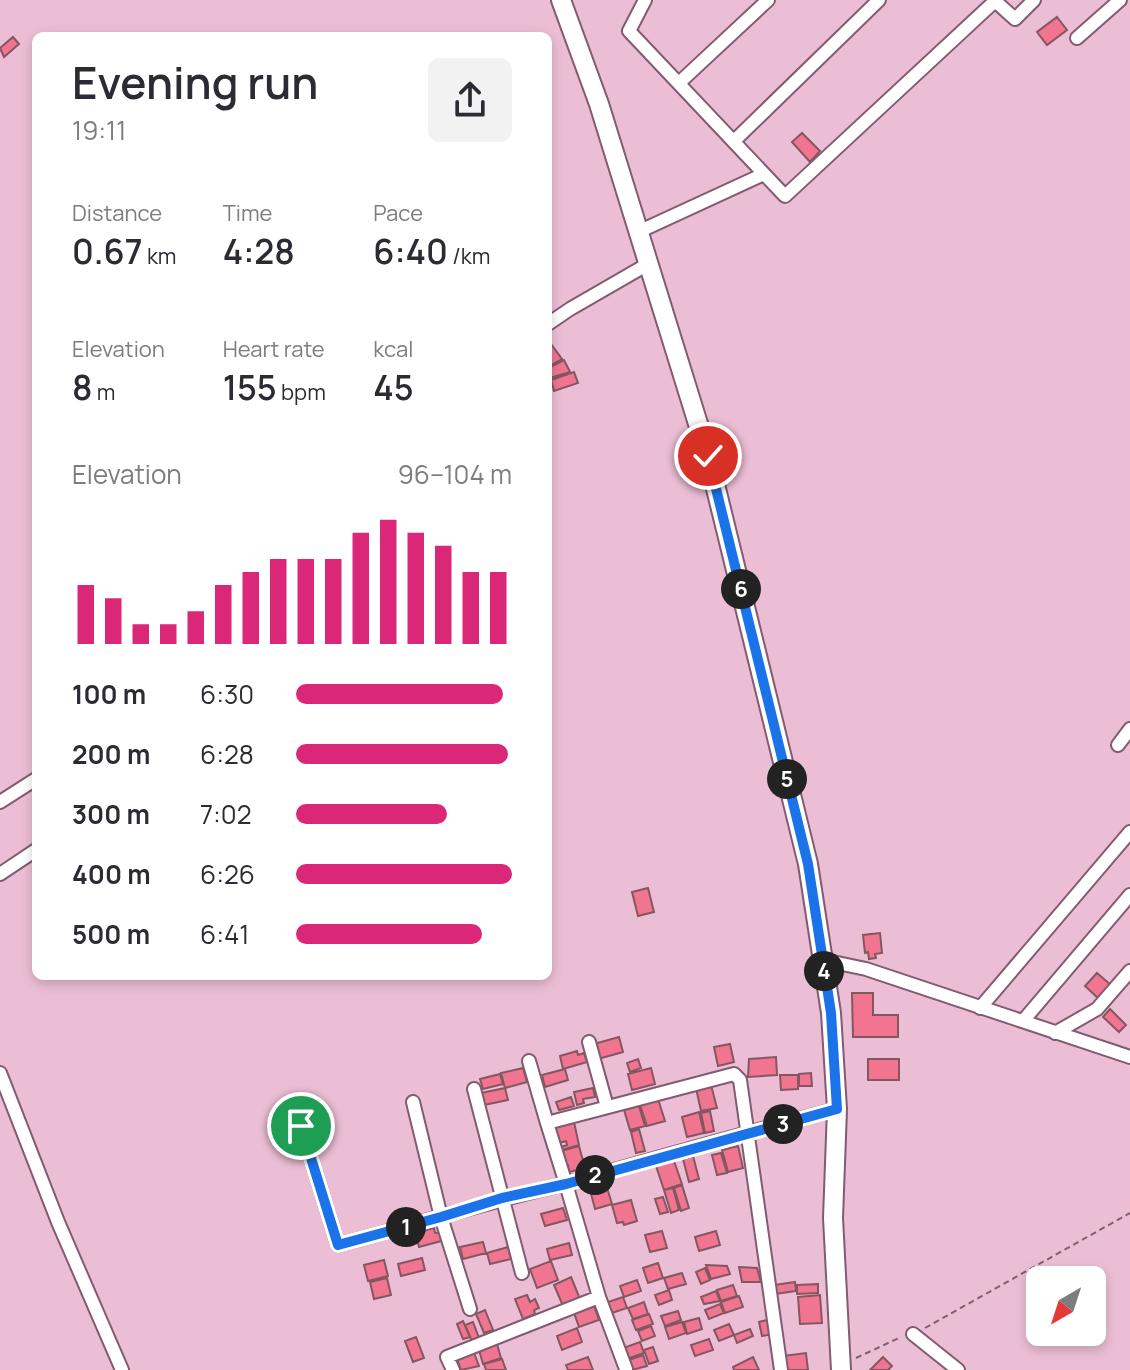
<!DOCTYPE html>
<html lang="en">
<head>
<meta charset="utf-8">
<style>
  body { margin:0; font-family:Manrope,sans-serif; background:#f2f2f3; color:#2b2b33; height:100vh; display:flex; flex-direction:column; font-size:30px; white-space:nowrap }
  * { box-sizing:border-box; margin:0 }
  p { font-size:26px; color:#7c7c81 }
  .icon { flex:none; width:44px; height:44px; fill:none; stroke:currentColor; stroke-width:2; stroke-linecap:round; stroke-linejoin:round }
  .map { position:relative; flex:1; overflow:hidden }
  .drawer { position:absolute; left:32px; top:32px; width:520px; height:948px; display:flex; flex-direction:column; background:#fff; border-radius:12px; box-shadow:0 4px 12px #0003 }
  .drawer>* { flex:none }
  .needle { width:52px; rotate:219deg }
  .tools { position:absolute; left:1026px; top:1266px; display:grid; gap:16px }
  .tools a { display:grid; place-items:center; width:80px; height:80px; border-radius:12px; background:#fff; box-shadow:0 4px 12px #0003; font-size:40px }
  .pin { position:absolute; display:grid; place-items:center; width:68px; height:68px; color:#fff; margin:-34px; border:4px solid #fff; border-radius:50%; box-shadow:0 2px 8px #0007 }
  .km { position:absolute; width:40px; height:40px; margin:-20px; border-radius:50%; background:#222; color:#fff; font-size:22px; line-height:40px; text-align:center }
  .round { display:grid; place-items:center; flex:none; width:84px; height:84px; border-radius:12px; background:#f2f2f3 }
  .overview { display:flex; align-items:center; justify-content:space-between; height:136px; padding:0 40px }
  h1 { font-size:44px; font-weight:600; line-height:60px }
  .figures { display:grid; grid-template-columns:repeat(3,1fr); gap:12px; height:136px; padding:8px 40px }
  .figures div { display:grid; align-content:center }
  .figures b { font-size:34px; font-weight:600 }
  .figures small { font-size:22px; font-weight:400 }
  .figures p { font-size:22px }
  .chart { height:224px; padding:16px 40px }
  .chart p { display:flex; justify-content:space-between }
  .chart svg { width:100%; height:144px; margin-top:8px; stroke:#db2777; stroke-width:6 }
  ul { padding:0 40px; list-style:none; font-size:26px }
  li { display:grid; grid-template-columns:128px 96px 1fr; align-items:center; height:60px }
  li i { height:20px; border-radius:10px; background:#db2777 }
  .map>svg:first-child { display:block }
</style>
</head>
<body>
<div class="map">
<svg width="1130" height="1370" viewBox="0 0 1130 1370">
  <rect width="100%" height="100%" fill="#ecbed5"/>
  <path fill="#f17591" stroke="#845760" stroke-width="2" d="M1057 17 1067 30 1047 45 1037 32Z
    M13 37 19 44 4 57 0 48Z
    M802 133 820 151 810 162 792 142Z
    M548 340 562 359 548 367Z
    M564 360 570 372 550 378 548 368Z
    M574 372 578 383 554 391 551 380Z
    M648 888 654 912 638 916 632 892Z
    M880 933 882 953 875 954 876 958 869 959 868 952 865 953 863 935Z
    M1097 973 1112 986 1099 999 1085 986Z
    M852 993H873V1015H898V1037H853Z
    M1110 1009 1126 1025 1119 1032 1103 1017Z
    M619 1037 623 1052 598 1059 594 1044Z
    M730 1044 734 1062 718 1066 714 1047Z
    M577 1051 578 1055 584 1053 587 1062 563 1069 560 1056Z
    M776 1057 777 1075 748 1077 749 1059Z
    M638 1059 641 1068 630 1072 627 1063Z
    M868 1059H899V1080H868Z
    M523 1068 527 1082 505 1088 501 1073Z
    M651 1068 655 1084 632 1090 628 1074Z
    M565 1069 568 1080 545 1087 542 1075Z
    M811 1073 812 1086H799V1074Z
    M500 1074 503 1084 483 1089 480 1079Z
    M780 1075H798V1089L781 1090Z
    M711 1085 717 1108 701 1111 696 1088Z
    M505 1088 508 1100 484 1105 481 1093Z
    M593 1088 595 1097 583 1099 584 1103 577 1105 574 1092Z
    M571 1097 574 1106 559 1110 556 1102Z
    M658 1099 665 1121 647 1126 640 1105Z
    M639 1106 645 1126 630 1130 624 1110Z
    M710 1111 714 1131 705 1133 701 1113Z
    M699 1112 704 1133 687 1137 682 1117Z
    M574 1122 579 1145 562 1150 561 1147 567 1145 566 1141 559 1143 555 1127Z
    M639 1129 645 1151 636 1153 631 1132Z
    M579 1146 585 1168 569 1172 568 1165 565 1166 561 1151Z
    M738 1146 743 1168 728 1172 722 1150Z
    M721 1153 727 1173 717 1175 712 1155Z
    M693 1156 699 1179 689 1182 683 1159Z
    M674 1161 682 1184 664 1190 656 1166Z
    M605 1181 612 1204 595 1209 589 1186Z
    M682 1185 689 1208 681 1211 674 1188Z
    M673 1188 679 1210 671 1213 664 1190Z
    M663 1197 668 1212 660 1214 655 1199Z
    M631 1200 637 1221 624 1225 623 1222 617 1223 612 1205Z
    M563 1208 567 1220 545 1226 541 1214Z
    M434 1228 435 1233 442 1232 445 1240 419 1247 415 1233Z
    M662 1231 667 1248 650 1252 645 1235Z
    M716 1231 720 1245 699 1251 695 1237Z
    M483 1242 486 1253 463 1259 460 1247Z
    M569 1243 572 1255 550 1260 547 1249Z
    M508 1247 511 1259 490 1264 487 1253Z
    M422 1258 425 1270 401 1276 398 1264Z
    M384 1260 388 1276 368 1281 364 1265Z
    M551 1261 558 1280 537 1288 530 1269Z
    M658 1263 663 1278 648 1283 643 1268Z
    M706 1265 727 1266 730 1274 711 1279Z
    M739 1267 757 1268 761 1282H742Z
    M705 1268 710 1280 701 1284 696 1272Z
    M682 1273 686 1284 668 1289 664 1278Z
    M571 1277 580 1299 563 1306 554 1285Z
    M387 1278 391 1295 374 1299 370 1282Z
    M637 1280 641 1291 624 1297 620 1286Z
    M795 1282 796 1291 775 1294 774 1285Z
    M818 1284V1293L797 1294V1285Z
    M733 1285 737 1296 721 1301 717 1290Z
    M669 1290 672 1300 659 1305 655 1295Z
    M716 1291 720 1301 704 1304 701 1297Z
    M527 1295 530 1302 535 1299 539 1308 534 1310 535 1314 523 1319 515 1299Z
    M820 1295 822 1323 800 1324 798 1297Z
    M739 1296 743 1307 725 1313 721 1302Z
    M623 1297 627 1308 609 1314 605 1303Z
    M644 1302 648 1314 633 1319 628 1308Z
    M593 1303 599 1320 579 1327 573 1310Z
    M720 1304 724 1313 709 1319 705 1310Z
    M485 1310 493 1330 484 1333 476 1314Z
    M678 1311 681 1320 665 1326 661 1316Z
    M649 1314 653 1324 636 1330 632 1320Z
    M699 1318 702 1329 687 1334 684 1322Z
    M770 1319 774 1334 762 1336 759 1322Z
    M463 1321 470 1337 463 1339 457 1324Z
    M473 1322 479 1338 472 1341 465 1325Z
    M682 1322 686 1333 669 1339 665 1327Z
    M729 1324 734 1335 719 1341 714 1330Z
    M651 1326 655 1336 642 1341 638 1331Z
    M577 1328 582 1342 562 1350 557 1336Z
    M750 1329 753 1336 737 1343 734 1335Z
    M416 1337 424 1358 413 1362 405 1341Z
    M709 1339 713 1350 695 1356 691 1345Z
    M640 1342 644 1353 627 1359 623 1348Z
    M497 1344 501 1358 483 1364 479 1350Z
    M653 1347 658 1361 649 1364 644 1350Z
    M474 1353 479 1366 461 1370 457 1359Z
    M806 1353 808 1370H784L782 1356Z
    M643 1355 647 1366 632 1370 629 1360Z
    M588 1357 593 1370H568L566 1365Z
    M753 1357 759 1370H734L733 1367Z
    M883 1357 892 1366 888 1370H870Z
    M502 1359 506 1370H486L484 1364Z"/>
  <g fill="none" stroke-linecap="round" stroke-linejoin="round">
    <g stroke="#835b6f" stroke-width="16">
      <path id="street" d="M645 0 629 31 785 196 995 1
        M994 0 1015 19 1034 0
        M1077 38 1120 0
        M680 82 768 0
        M734 141 879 0
        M638 232 764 174
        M548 324 570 309 648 264
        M1118 745 1130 729
        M0 802 36 779
        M0 874 36 850
        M823 960 866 969 1130 1057
        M980 1008 1130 832
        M1023 1021 1130 895
        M1055 1033 1097 1009 1130 971
        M589 1042 607 1107
        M529 1061 547 1123
        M0 1073 58 1222 122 1370
        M474 1089 522 1273
        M413 1102 441 1217 470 1309
        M301 1126 338 1245C414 1225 489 1201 566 1184L599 1297 447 1357 453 1370
        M599 1297 626 1369
        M913 1334 958 1370
        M781 1370 740 1080 734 1074 547 1123 566 1184C656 1158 747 1133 837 1109"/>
    </g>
    <g stroke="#835b6f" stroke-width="22">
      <path id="secondary" d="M561 0 599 104 708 456 808 864 831 1013 837 1109 833 1218 841 1370"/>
    </g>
    <path stroke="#7e606f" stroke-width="2" stroke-dasharray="6 4" stroke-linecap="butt" d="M925 1328 1130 1213
      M856 1358 901 1337"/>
    <use href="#street" stroke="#fff" stroke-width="12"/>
    <use href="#secondary" stroke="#fff" stroke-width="18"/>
  </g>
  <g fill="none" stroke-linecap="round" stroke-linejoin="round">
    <g stroke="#fff" stroke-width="16">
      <path id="route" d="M301 1126 338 1245 441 1217 502 1198 566 1184 837 1109 831 1013 808 864 708 456"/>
    </g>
    <use href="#route" stroke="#1a73e8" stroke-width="10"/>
  </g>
</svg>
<div class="tools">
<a><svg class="needle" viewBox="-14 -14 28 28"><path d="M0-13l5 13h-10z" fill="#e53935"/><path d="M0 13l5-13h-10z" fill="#7c7c81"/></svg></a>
</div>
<div class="pin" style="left:301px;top:1126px;background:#1e9e55"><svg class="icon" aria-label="arrive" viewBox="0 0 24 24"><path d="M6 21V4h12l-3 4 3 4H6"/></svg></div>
<div class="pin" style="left:708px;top:456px;background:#d93025"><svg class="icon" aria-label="check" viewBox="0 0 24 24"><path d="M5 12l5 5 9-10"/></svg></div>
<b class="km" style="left:406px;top:1227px">1</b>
<b class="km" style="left:595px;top:1175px">2</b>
<b class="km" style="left:783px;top:1124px">3</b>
<b class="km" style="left:824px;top:971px">4</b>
<b class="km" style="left:787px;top:779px">5</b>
<b class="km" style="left:741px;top:589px">6</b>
<section class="drawer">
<div class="overview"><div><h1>Evening run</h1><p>19:11</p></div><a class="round"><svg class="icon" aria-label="share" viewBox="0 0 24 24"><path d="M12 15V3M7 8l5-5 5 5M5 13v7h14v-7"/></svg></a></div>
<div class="figures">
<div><p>Distance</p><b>0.67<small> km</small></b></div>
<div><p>Time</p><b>4:28</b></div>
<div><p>Pace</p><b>6:40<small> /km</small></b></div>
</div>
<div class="figures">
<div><p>Elevation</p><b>8<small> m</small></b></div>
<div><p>Heart rate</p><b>155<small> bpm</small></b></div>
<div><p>kcal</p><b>45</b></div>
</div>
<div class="chart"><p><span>Elevation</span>96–104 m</p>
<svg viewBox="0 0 160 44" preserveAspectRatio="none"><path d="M5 44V26M15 44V30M25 44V38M35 44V38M45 44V34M55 44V26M65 44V22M75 44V18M85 44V18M95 44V18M105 44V10M115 44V6M125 44V10M135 44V14M145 44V22M155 44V22"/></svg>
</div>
<ul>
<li><b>100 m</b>6:30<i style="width:96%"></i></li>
<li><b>200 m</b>6:28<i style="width:98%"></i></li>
<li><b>300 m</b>7:02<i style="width:70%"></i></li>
<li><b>400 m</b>6:26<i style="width:100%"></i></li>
<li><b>500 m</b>6:41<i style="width:86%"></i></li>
</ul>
</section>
</div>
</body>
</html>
